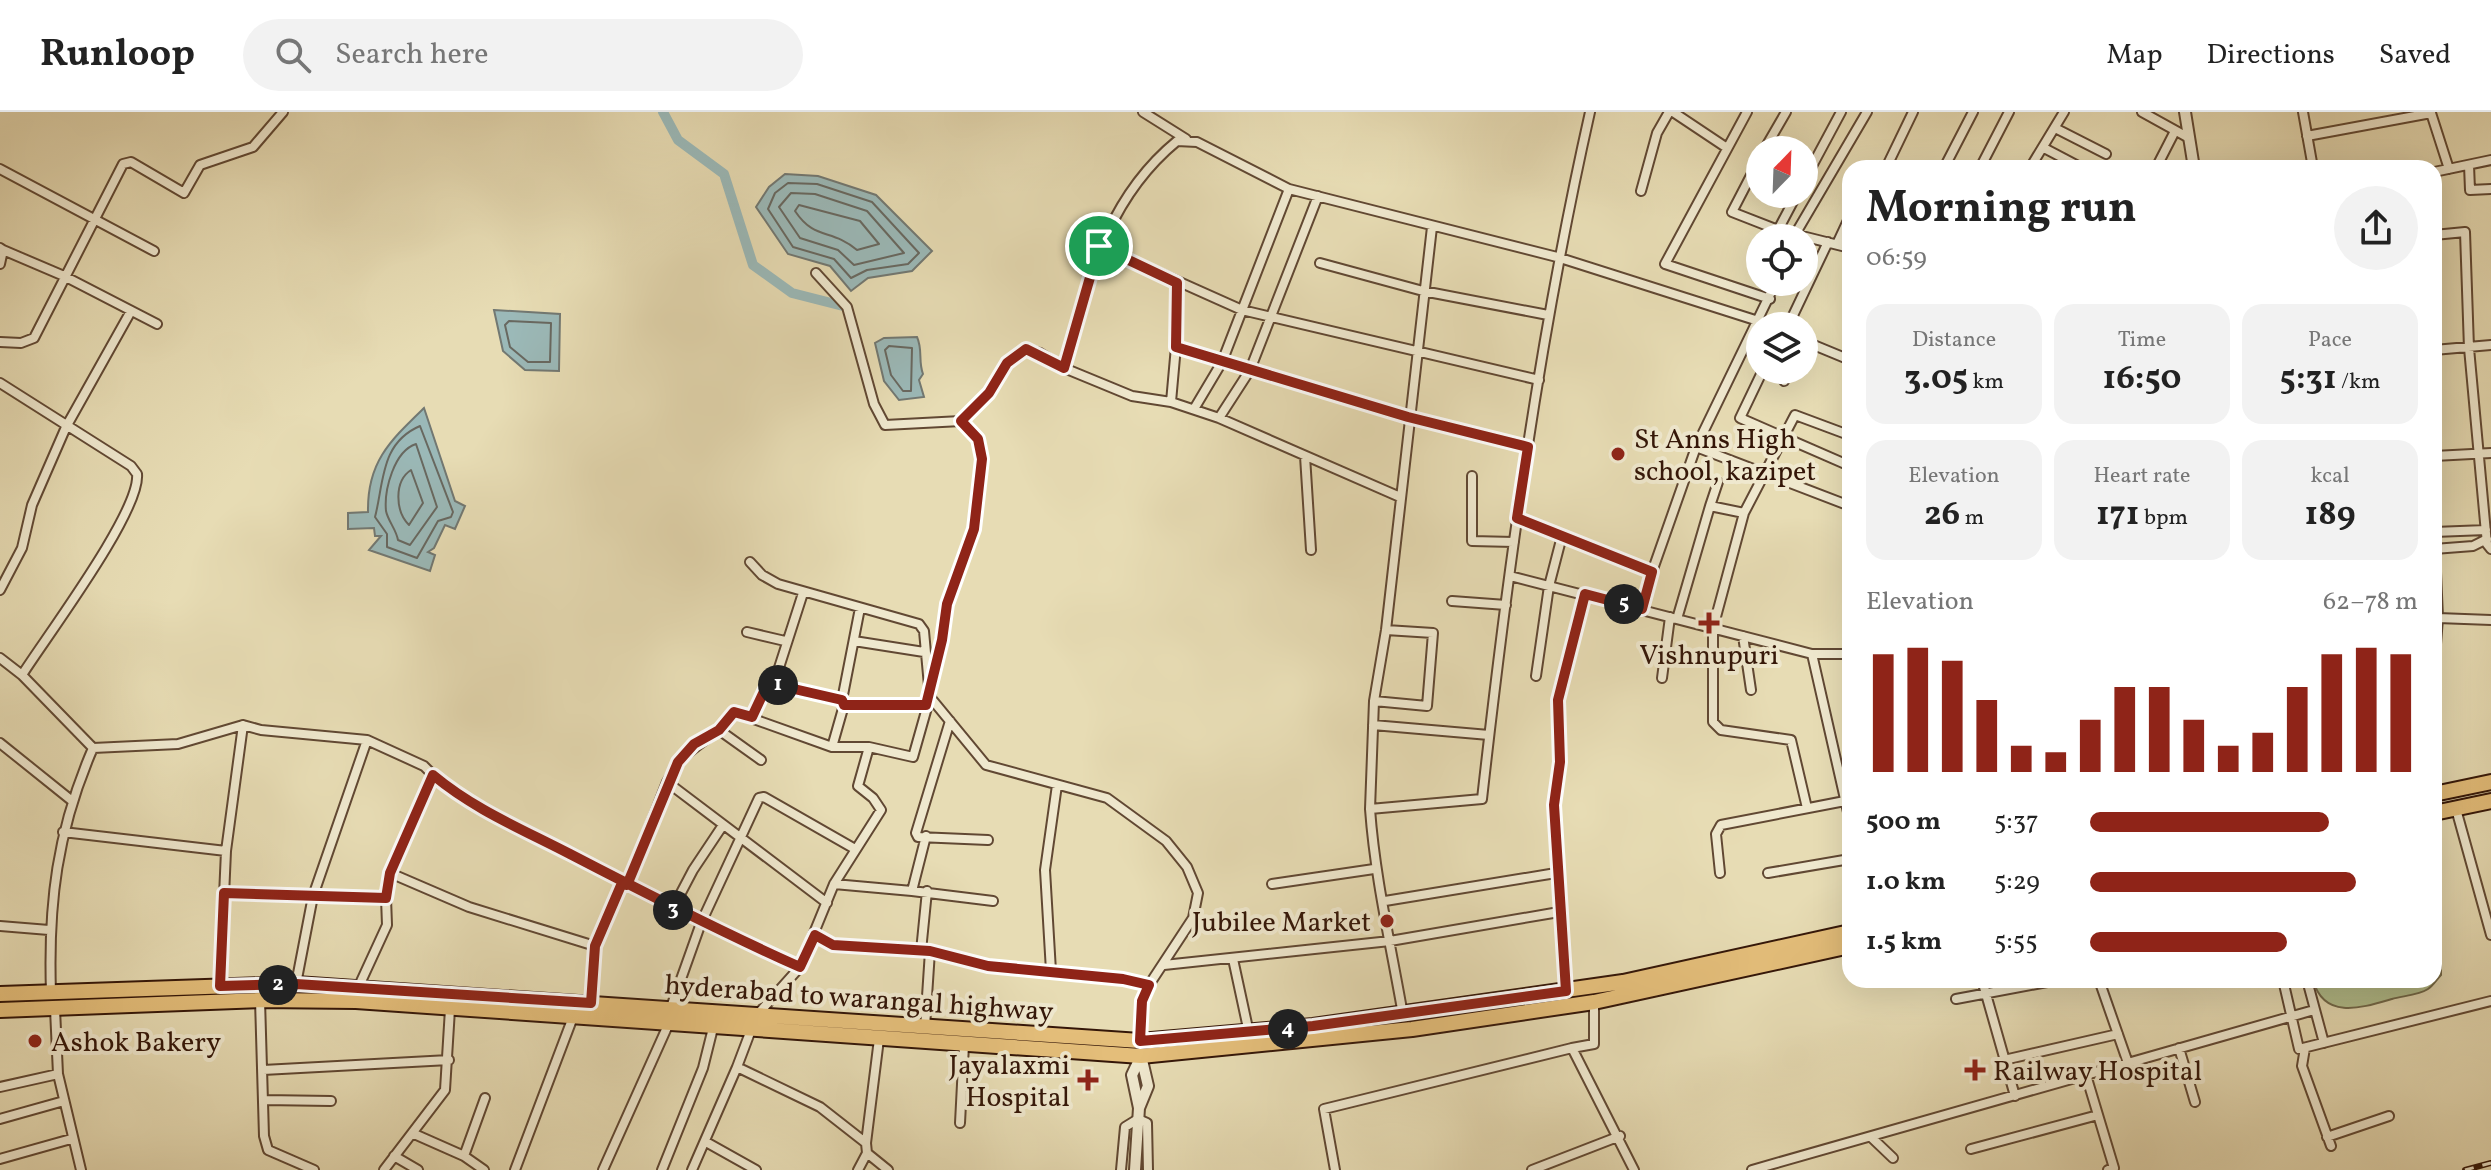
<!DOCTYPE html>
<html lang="en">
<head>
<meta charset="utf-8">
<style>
  body { margin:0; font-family:Vollkorn,serif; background:#f2f2f2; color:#222; height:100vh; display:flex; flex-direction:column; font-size:30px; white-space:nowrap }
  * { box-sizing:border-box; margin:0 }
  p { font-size:26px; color:#767676 }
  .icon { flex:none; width:44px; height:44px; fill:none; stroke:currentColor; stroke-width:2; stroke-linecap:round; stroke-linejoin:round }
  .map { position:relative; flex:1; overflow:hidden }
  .details { position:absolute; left:1842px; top:48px; width:600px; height:828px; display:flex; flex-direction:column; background:#fff; border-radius:24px; box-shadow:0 8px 32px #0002 }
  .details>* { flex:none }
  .needle { width:52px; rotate:23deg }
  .tools { position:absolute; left:1746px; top:24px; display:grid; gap:16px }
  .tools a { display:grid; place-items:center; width:72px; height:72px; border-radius:50%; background:#fff; box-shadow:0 8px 32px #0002; font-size:40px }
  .pin { position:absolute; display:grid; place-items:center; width:68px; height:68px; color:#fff; margin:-34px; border:4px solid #fff; border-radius:50%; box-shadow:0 2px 8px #0007 }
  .km { position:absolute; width:40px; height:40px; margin:-20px; border-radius:50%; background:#222; color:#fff; font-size:22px; line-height:40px; text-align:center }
  .round { display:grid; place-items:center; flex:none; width:84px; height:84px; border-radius:42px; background:#f2f2f2 }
  .head { display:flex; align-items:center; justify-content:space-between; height:136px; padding:0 24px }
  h1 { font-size:44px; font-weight:700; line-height:60px }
  .stats { display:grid; grid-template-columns:repeat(3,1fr); gap:12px; height:136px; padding:8px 24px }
  .stats div { display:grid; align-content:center; border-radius:20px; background:#f2f2f2; text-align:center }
  .stats b { font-size:34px; font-weight:700 }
  .stats small { font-size:22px; font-weight:400 }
  .stats p { font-size:22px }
  .chart { height:224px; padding:16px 24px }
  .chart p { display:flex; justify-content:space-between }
  .chart svg { width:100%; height:144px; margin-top:8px; stroke:#8f2418; stroke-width:6 }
  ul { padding:0 24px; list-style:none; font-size:26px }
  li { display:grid; grid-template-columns:128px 96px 1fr; align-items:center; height:60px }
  li i { height:20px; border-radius:10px; background:#8f2418 }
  header { display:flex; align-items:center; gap:48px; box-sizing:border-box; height:112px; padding:0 40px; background:#fff; border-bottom:2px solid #e0e0e0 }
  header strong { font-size:38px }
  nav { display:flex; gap:44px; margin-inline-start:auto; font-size:28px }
  .search { width:560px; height:72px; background:#f2f2f2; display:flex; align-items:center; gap:20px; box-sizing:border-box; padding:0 28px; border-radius:44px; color:#767676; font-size:30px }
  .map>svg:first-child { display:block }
</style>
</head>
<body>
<header>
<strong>Runloop</strong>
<div class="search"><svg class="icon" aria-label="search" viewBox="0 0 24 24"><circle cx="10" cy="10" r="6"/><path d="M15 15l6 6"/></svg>Search here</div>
<nav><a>Map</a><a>Directions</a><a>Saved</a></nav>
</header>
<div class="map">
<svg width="2491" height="1058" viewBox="0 0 2491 1058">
  <rect width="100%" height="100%" fill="#e7dcb4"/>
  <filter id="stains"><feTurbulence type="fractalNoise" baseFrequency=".0025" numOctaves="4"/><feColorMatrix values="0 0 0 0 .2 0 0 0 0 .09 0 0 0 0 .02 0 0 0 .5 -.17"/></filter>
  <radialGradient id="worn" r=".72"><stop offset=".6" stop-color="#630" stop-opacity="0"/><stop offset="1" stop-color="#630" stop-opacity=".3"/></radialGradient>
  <path fill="#b4c08e" stroke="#746b4b" stroke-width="2" d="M2434 801 2441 815V863C2437 867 2433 874 2428 877 2419 883 2402 884 2392 887 2361 896 2324 908 2313 868H2434Z"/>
  <path fill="#9bb9b8" stroke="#727872" stroke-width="2" d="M785 62 818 64 876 83 932 139 912 159 868 166 851 179 830 154 788 142 756 95 769 75Z
    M494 198 560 202 559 259 525 258 503 239Z
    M917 225C923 238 918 249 923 262L919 268 924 285 899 288 884 269 875 231 884 226Z
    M424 296 455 389 465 394 455 417 445 413 434 436 428 440 435 443 430 459 369 438 381 424H375L374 416 348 417V401L368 400C367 350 390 329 424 296Z"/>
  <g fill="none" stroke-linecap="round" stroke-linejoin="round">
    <path stroke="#686860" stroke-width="2" d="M788 71 817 72 872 90 919 141 908 152 867 158 851 166 834 147 793 135 768 97 775 81Z
      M791 81 815 82 867 99 904 141 854 153 838 138 800 126 779 95Z
      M799 93 860 109 879 132 857 138C831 116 815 129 795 99Z
      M509 209 551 211 550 250H528L510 235 505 213Z
      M889 234 912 236 911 279H903L891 263 885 238Z
      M420 314 453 400 451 405 438 409 417 446 387 435V422L375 405C384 371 380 331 420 314Z
      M416 332 437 395 410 433 398 428C396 417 388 409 386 399 384 378 394 339 416 332Z
      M411 358 423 391 409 413C395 399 394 369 411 358Z"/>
    <path stroke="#9bb9b8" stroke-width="10" d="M663 0 678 28 724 62 753 153 792 181 847 195"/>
    <g stroke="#614833" stroke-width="12">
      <path id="minor" d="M1143 0 1186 27
        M1673 0 1727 36
        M1747 0 1665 152 1770 187
        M2142 0 2189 26
        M2303 0 2313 56
        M2055 16 2106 42
        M2307 24 2431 1 2449 57
        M2044 36 2082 56
        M1764 38 1786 0
        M1760 46 1732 100 1778 118 1850 136
        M2469 53 2470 78 2491 77
        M1886 56 1913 0
        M1944 56 1973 0
        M1980 56 2009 0
        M2030 56 2064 0
        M2156 56 2175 19
        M0 57 154 139
        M2434 60 2491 48
        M1804 69 1841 0
        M1641 79 1657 21 1669 0
        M1778 118 1797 82
        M2434 123 2465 120 2469 236 2487 432 2491 437
        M1793 126 1867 0
        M1837 132 1850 104
        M1099 134 1242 198 1539 268
        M0 136 3 138 0 152
        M3 138 64 164 157 212
        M1320 151 1423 179 1548 203
        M816 161 847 195 874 292 885 313 961 309 989 281 1007 251 1026 237 1040 241 1064 256
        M1177 171 1178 212 1171 290 1219 306 1400 385
        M1788 214 1828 130
        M1804 229 1850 248
        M0 230 21 231 34 226 123 52 131 50 184 81 200 53 253 35 283 0
        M1176 235 1408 305 1528 335
        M2434 238 2491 233
        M1763 258 1740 306 1850 354
        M1784 269 1789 258
        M0 271 131 354 137 362C141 399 46 525 22 563L93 636
        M1171 290 1132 284 1064 256C1088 171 1104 89 1177 29L1197 30 1289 77 1557 145 1774 214
        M1194 297 1222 250 1289 77
        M1219 306 1250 258 1318 84
        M1696 335 1776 170
        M1305 344 1311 438
        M2434 344 2491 341
        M1472 364V429L1514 430
        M1710 394 1718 370
        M1517 406 1652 460 1642 497
        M2434 420 2486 418
        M2434 437 2473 434 2487 427
        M750 450 762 463 778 472 919 512 924 519 930 585 986 653 1107 686 1166 729 1187 755 1198 781 1193 806 1149 873 1142 889 1140 931
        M1652 460 1696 335 1850 394
        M1510 464 1812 542H1850
        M0 478 22 436 32 393 66 315 131 199
        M1452 489 1506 493
        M2438 506 2491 508
        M1677 507 1710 394 1744 401
        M747 520 785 529
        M1743 524 1751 578
        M854 529 924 540
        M1812 542 1850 709
        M0 546 22 563
        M2434 558 2438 506 2435 437
        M1536 564 1549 474 1562 424
        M1662 566 1670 505
        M768 571 776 565 803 481
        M842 588 860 496
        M1374 589 1427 594 1433 521 1386 518
        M844 593H926
        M752 605 768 571 842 588 844 593 832 635
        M950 609 916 721 918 725 988 728
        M1373 613 1489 623
        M719 618 761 648
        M0 631 71 688
        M433 663C475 698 522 717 570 742 646 782 722 820 800 855
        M1807 696 1791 628 1721 618 1713 610V516L1744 401 1795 303 1846 322
        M1370 697 1374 589 1386 518 1432 115
        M2456 697 2491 823
        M63 720 226 739 220 874
        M226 739 243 613
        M390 761 469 795 595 834
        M1720 761 1716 722 1721 713 1850 688
        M1768 761 1850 747
        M834 772 912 779 926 724
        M1272 772 1374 757
        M627 773 667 670
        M912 779 993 789
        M224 781 386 786
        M1385 789 1556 761
        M827 791 667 670C682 642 692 638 716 620 723 615 728 606 734 600L832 635H869
        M672 798 693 758 723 713
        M0 814 49 818
        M815 823 833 833 930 839 988 854 1123 867 1149 873
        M921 839 927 779
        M1233 847 1249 921
        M1164 853 1390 829 1559 800
        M1051 859 1045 758 1057 673
        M1982 868 2015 984
        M2099 868 2128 951
        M2283 868 2299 937 2491 889
        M2307 868 2324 931
        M296 872 313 784 367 628
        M1566 879 1554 693 1560 650 1558 588 1585 482
        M51 881C48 791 57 719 93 636L178 632 243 613 261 618 367 628 424 654 433 663 390 761 386 786 387 813 358 876
        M1956 887 2058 868
        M260 888 264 1024 268 1038 314 1058
        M591 891 595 834 622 771
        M55 897 58 962 81 1058
        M670 898 701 811 759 686 764 685 855 737
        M758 902 800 855 834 772 881 698 873 686 858 674 869 635 913 645 930 585 947 492 974 417 982 347 978 327 961 309
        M1403 903C1391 834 1375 766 1370 697L1482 687C1508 456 1539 226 1590 0
        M925 915 930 839
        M1572 936 1594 932V890
        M2179 936 2195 990
        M2305 936 2302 954 2331 1034
        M2004 948 2118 922
        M737 955 751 918
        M263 958 449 948
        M2086 963 2114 1056 2108 1058
        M0 975 58 962
        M264 988 331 989
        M0 1007 64 989
        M960 1011 964 933
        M412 1021 464 1044 484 1058
        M1871 1025 1893 1046
        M2327 1025 2389 1004
        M706 1030 756 1058
        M866 1031 879 927
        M1971 1037 2098 1003
        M394 1044 418 1058
        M464 1044 485 986
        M0 1047 71 1027
        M384 1058 445 978 450 897
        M515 1058 573 905
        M603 1058 669 911
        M662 1058 703 956 713 916
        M692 1058 737 955 820 995 866 1031 867 1041 888 1058
        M858 1058 867 1041
        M1121 1058 1125 1015 1138 1007 1147 1011 1148 1058
        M1335 1058 1324 997 1572 936 1634 1058
        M1532 1058 1620 1024
        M1752 1058 2314 898"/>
    </g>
    <g stroke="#614833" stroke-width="14">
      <path id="tertiary" d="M2185 0 2194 56
        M1139 996 1132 963 1141 944
        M1135 1058 1139 996 1148 974 1141 944"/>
    </g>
    <g stroke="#341608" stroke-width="18">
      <path id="primary" d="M2434 682 2491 670
        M2434 701 2491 689
        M0 882 296 872 1140 929 1313 914 1623 870 1850 820
        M0 898 260 888 356 889 1141 944 1412 917 1594 890 1850 834"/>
    </g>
    <use href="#minor" stroke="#efe8ce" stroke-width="8"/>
    <use href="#tertiary" stroke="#efe8ce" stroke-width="10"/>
    <use href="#primary" stroke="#e4be7a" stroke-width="14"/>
    <g stroke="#341608" stroke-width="6">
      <path id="rail" d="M2465 1058 2491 1051"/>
    </g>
    <use href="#rail" stroke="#efe8ce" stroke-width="3" stroke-dasharray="9" stroke-linecap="butt"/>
  </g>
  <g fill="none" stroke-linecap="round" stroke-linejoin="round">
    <g stroke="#fff" stroke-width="16">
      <path id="route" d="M1099 134 1064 256 1026 237 1007 251 989 281 961 309 978 327 982 347 974 417 947 492 942 528 926 593H844L842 588 768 571 752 605 734 600 719 618 694 632 678 650 627 773 622 771 595 834 591 891 296 872 220 874 224 781 386 786 390 761 433 663C475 698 522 717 570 742 647 782 721 820 800 855L815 823 833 833 930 839 988 854 1123 867 1149 873 1142 889 1140 929 1313 914 1566 879 1554 693 1560 650 1558 588 1585 482 1642 497 1652 460 1517 406 1528 335 1408 305 1176 235 1177 171 1099 134"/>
    </g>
    <use href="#route" stroke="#8f2418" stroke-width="10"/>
  </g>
  <g fill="#8f2418" stroke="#efe8ce" stroke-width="3">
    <circle cx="1618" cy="342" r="8"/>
    <path d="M1705 499h8v8h8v8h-8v8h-8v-8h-8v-8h8z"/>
    <circle cx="1387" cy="809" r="8"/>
    <circle cx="35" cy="929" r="8"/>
    <path d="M1971 946h8v8h8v8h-8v8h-8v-8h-8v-8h8z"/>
    <path d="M1084 956h8v8h8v8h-8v8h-8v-8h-8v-8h8z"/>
  </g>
  <g text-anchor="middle" stroke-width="8" stroke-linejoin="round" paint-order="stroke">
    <g font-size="28" fill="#341608" stroke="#efe8ce" text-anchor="start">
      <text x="1634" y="336">St Anns High<tspan x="1634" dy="32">school, kazipet</tspan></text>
      <text x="1709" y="552" text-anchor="middle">Vishnupuri</text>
      <text x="1371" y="819" text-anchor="end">Jubilee Market</text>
      <text x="51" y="939">Ashok Bakery</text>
      <text x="1070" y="962" text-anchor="end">Jayalaxmi<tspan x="1070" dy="32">Hospital</tspan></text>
      <text x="1993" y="968">Railway Hospital</text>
    </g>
    <g font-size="28" fill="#341608" stroke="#efe8ce">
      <text transform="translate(859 885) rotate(4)" y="10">hyderabad to warangal highway</text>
    </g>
  </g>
  <rect width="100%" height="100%" filter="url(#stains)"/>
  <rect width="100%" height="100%" fill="url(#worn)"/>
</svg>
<div class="tools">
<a><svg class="needle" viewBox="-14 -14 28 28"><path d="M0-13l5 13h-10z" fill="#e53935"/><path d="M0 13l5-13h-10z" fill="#767676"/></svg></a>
<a><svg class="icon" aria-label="locate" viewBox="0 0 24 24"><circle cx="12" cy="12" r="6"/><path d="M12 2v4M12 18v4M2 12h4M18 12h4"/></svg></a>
<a><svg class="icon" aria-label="layers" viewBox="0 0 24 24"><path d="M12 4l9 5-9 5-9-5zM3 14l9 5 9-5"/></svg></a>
</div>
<div class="pin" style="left:1099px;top:134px;background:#1e9e55"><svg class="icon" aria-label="arrive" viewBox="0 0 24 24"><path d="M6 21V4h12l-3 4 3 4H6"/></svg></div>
<b class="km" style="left:778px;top:573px">1</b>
<b class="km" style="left:278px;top:873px">2</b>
<b class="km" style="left:673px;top:798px">3</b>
<b class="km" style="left:1288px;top:917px">4</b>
<b class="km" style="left:1624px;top:492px">5</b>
<section class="details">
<div class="head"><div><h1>Morning run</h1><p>06:59</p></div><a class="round"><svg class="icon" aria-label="share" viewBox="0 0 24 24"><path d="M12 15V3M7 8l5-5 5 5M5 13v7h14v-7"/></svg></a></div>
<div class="stats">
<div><p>Distance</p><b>3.05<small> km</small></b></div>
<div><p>Time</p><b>16:50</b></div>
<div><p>Pace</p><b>5:31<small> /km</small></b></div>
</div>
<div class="stats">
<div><p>Elevation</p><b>26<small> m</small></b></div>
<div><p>Heart rate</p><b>171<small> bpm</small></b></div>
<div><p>kcal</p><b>189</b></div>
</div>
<div class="chart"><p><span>Elevation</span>62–78 m</p>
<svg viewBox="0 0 160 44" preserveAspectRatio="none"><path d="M5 44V8M15 44V6M25 44V10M35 44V22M45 44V36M55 44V38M65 44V28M75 44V18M85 44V18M95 44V28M105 44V36M115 44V32M125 44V18M135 44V8M145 44V6M155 44V8"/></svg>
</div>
<ul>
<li><b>500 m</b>5:37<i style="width:73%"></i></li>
<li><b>1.0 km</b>5:29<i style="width:81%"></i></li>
<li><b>1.5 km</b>5:55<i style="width:60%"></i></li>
</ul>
</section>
</div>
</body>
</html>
